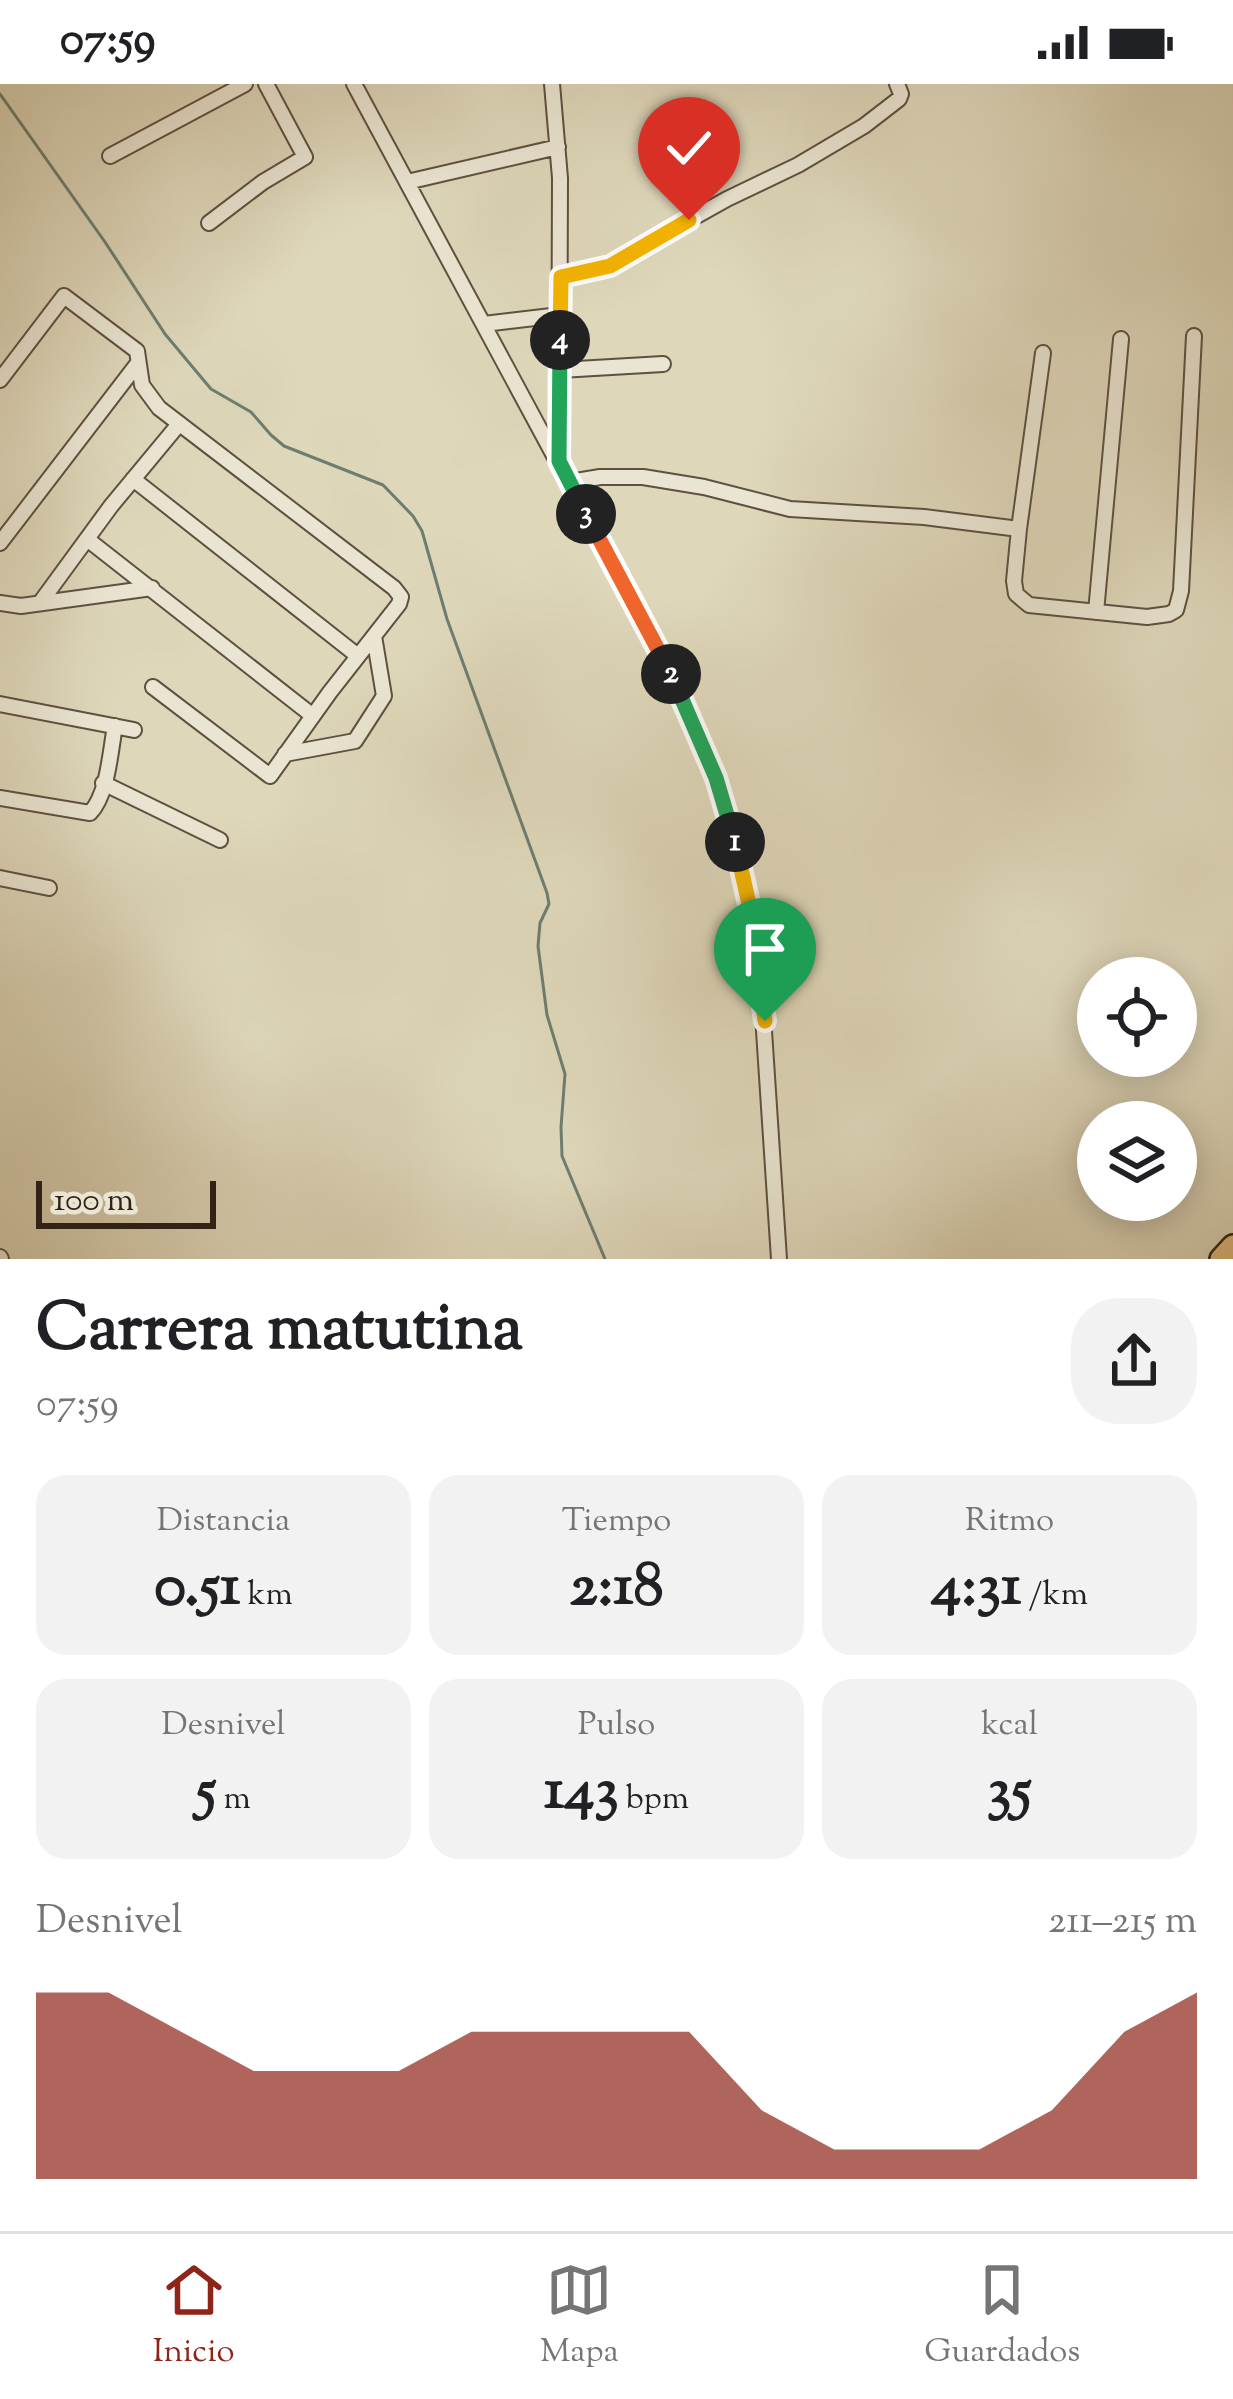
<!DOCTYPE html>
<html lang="es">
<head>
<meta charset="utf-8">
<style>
  body { margin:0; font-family:"Sorts Mill Goudy",serif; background:#f2f2f2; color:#202124; height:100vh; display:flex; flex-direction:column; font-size:45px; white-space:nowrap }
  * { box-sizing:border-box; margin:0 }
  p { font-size:39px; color:#757577 }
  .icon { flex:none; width:66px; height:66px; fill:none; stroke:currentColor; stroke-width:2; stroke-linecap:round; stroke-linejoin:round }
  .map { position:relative; height:1175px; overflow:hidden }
  .sheet { display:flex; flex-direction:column; background:#fff; flex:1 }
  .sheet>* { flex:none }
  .buttons { position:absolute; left:1077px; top:873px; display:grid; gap:24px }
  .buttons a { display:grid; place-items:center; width:120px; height:120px; border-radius:50%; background:#fff; box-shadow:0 6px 30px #0003; font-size:60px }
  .scale { position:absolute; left:36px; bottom:30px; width:180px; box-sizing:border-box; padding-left:12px; border:6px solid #332317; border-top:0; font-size:33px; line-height:42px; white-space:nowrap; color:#332317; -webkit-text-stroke:9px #eae5d2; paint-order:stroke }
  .pin { position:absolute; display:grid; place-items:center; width:102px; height:102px; color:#fff; margin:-123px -51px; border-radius:50% 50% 50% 0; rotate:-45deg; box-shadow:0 0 12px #0007 }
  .pin .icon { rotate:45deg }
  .km { position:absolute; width:60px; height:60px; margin:-30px; border-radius:50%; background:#222; color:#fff; font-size:33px; line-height:60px; text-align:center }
  .round { display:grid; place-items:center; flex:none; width:126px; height:126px; border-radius:48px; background:#f2f2f2 }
  .headline { display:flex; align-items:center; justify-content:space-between; height:204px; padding:0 36px }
  h1 { font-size:66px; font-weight:700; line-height:90px }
  .figures { display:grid; grid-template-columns:repeat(3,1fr); gap:18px; height:204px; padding:12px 36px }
  .figures div { display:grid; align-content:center; border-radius:30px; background:#f2f2f2; text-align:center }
  .figures b { font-size:60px; font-weight:700 }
  .figures small { font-size:33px; font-weight:400 }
  .figures p { font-size:33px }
  .chart { height:336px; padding:24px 36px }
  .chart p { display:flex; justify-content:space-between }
  .chart svg { width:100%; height:216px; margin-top:12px; fill:#8f2418; opacity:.7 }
  .status { display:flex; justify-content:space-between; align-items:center; height:84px; padding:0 60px; background:#fff; direction:ltr }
  .status svg { height:33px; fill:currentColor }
  .menu { display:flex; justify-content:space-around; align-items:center; height:168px; border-top:3px solid #e0e0e0; background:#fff; font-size:33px; color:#757577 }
  .menu a { display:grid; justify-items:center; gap:6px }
  .menu .current { color:#8f2418 }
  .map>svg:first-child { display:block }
</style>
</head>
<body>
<div class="status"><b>07:59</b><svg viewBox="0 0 49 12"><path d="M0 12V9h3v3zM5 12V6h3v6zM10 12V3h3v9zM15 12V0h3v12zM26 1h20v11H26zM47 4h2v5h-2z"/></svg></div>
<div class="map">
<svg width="1233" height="1175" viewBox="0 0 1233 1175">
  <rect width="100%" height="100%" fill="#ded7ba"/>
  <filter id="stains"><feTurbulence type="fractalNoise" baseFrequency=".00167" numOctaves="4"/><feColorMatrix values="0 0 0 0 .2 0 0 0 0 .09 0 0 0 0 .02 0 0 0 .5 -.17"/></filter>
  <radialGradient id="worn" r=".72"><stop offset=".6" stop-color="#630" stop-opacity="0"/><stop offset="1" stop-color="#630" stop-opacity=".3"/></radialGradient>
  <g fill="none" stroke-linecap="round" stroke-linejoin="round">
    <path stroke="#6d7e71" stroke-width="3" d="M0 10 105 158 165 250 211 305 251 328 271 351 284 362 383 401 413 432 422 447 447 535 547 809 549 820 540 839 538 862 547 931 565 990 561 1043 562 1072 605 1175"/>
    <g stroke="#5e5040" stroke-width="18">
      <path id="minor" d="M354 0 664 576 716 694 742 786 760 886 779 1175
        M552 0 560 94 559 372
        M110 72 245 0
        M407 98 558 63
        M209 139 263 98 305 73 266 0
        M561 193 609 181 727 115 798 81 864 42 899 15 901 10 897 0
        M484 240 560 231
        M1043 269 1019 445 1014 497 1016 510 1029 521 1147 533 1169 530 1176 526 1181 507 1194 252
        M560 286 663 280
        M0 296 64 212 137 267 142 301 159 324 394 504 401 513 399 520 330 608 270 692 153 603
        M133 395 358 572
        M570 398 600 393H643L704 403 790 425 924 433 1019 445
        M87 455 313 632
        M0 459 138 279
        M0 519 21 522 152 504
        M40 519 111 422 179 340
        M1096 528 1121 255
        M0 620 134 646
        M285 670 355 657 384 612 374 552
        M103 699 220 756
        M0 714 90 729C108 710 110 669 115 642
        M0 794 49 804
        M0 1173 1 1175"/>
    </g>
    <g stroke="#332317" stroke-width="26">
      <path id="highway" d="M1221 1175 1233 1162"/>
    </g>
    <use href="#minor" stroke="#eae5d2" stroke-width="14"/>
    <use href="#highway" stroke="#dfbc7d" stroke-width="21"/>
  </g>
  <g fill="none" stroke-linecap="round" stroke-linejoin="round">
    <g stroke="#fff" stroke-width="24">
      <path id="split-1" d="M735 758 749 820 765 937"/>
    </g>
    <g stroke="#fff" stroke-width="24">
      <path id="split-2" d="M671 590 716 694 735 758"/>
    </g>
    <g stroke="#fff" stroke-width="24">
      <path id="split-3" d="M586 430 671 590"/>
    </g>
    <g stroke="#fff" stroke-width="24">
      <path id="split-4" d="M560 256 559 377 586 430"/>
    </g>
    <g stroke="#fff" stroke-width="24">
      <path id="split-5" d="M560 256 561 193 610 182 689 136"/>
    </g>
    <use href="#split-1" stroke="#f5b400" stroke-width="15"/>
    <use href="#split-2" stroke="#22a559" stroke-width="15"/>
    <use href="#split-3" stroke="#f0652b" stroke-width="15"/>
    <use href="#split-4" stroke="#22a559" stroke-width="15"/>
    <use href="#split-5" stroke="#f5b400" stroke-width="15"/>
  </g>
  <rect width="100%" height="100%" filter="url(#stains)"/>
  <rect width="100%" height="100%" fill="url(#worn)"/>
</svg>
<div class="buttons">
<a><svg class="icon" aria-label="locate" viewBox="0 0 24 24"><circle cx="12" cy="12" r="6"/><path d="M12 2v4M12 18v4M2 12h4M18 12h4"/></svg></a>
<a><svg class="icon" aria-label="layers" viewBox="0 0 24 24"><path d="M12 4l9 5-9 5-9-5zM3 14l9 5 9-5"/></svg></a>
</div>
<div class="scale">100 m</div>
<div class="pin" style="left:765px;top:937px;background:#1e9e55"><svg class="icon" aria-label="arrive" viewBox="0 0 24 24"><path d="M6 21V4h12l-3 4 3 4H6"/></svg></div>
<div class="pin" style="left:689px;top:136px;background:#d93025"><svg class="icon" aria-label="check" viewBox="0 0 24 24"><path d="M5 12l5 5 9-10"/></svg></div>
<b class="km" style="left:735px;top:758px">1</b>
<b class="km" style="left:671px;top:590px">2</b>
<b class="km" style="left:586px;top:430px">3</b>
<b class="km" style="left:560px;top:256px">4</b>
</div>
<section class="sheet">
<div class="headline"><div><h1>Carrera matutina</h1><p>07:59</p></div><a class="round"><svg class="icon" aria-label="share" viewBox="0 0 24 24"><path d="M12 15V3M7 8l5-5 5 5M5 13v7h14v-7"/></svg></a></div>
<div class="figures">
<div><p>Distancia</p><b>0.51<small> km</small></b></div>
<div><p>Tiempo</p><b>2:18</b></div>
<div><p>Ritmo</p><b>4:31<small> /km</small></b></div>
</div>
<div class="figures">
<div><p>Desnivel</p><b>5<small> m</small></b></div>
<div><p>Pulso</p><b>143<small> bpm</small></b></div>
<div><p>kcal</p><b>35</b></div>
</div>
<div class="chart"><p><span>Desnivel</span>211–215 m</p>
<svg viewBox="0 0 160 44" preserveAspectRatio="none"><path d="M0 44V6L10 6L20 14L30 22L40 22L50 22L60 14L70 14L80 14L90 14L100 30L110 38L120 38L130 38L140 30L150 14L160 6V44z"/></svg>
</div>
</section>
<nav class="menu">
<a class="current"><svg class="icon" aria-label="home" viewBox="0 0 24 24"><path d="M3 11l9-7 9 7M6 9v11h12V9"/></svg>Inicio</a>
<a><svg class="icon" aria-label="map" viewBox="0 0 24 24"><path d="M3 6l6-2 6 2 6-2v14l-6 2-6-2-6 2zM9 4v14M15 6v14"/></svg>Mapa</a>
<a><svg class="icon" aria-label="saved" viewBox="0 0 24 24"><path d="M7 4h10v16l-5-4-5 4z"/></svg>Guardados</a>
</nav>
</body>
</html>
